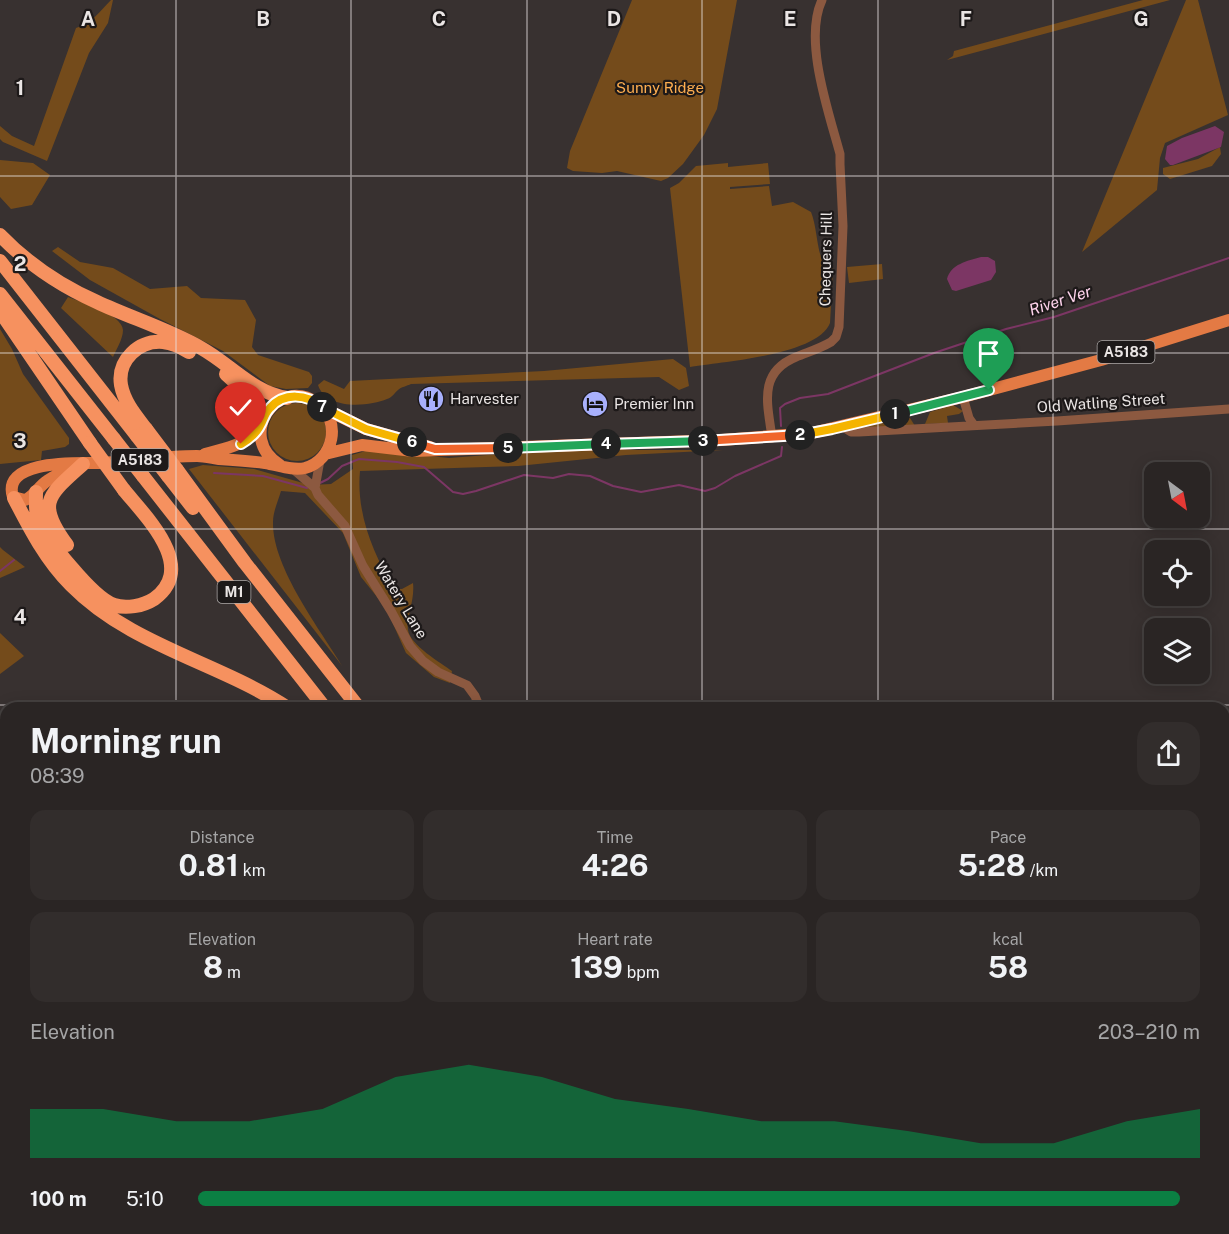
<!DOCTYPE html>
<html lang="en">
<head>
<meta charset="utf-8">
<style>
  body { margin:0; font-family:"Public Sans",sans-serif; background:#322d2c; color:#f1f3f6; height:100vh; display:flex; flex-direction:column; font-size:22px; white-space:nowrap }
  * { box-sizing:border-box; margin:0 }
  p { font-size:20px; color:#a5a5a6 }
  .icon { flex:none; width:33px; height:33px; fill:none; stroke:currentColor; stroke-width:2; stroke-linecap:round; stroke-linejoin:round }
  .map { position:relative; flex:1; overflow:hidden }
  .panel { position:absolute; left:0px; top:702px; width:1230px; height:532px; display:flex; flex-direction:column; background:#2a2524; border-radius:18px 18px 0 0; box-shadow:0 3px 15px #0003,0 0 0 2px #464241 }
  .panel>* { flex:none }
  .needle { width:39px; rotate:148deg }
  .tools { position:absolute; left:1144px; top:462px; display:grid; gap:12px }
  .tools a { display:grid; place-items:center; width:66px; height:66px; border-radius:12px; background:#2a2524; box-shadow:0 3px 15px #0003,0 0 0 2px #464241; font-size:30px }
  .pin { position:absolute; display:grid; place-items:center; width:51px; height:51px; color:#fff; margin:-62px -26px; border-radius:50% 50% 50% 0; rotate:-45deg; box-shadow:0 0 6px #0007 }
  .pin .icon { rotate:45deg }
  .km { position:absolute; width:30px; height:30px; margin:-15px; border-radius:50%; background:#222; color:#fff; font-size:16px; line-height:30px; text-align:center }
  .round { display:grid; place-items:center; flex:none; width:63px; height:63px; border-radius:18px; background:#322d2c }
  .overview { display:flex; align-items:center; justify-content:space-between; height:102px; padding:0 30px }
  h1 { font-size:33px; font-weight:700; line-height:45px }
  .metrics { display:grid; grid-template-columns:repeat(3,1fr); gap:9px; height:102px; padding:6px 30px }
  .metrics div { display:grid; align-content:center; border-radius:15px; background:#322d2c; text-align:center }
  .metrics b { font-size:30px; font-weight:700 }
  .metrics small { font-size:16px; font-weight:400 }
  .metrics p { font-size:16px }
  .chart { height:168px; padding:12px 30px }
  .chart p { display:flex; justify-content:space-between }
  .chart svg { width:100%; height:108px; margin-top:6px; fill:#0b8043; opacity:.7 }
  ul { padding:0 30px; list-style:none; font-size:20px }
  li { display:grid; grid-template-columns:96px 72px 1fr; align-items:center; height:45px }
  li i { height:15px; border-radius:8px; background:#0b8043 }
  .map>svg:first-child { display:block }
</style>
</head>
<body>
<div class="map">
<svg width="1229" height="1234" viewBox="0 0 1229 1234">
  <rect width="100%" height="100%" fill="#383130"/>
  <path fill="#744b1b" d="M111 0H113L108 23 89 53 47 161 3 142 0 139V126L12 136 34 146 76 28C91 24 100 11 111 0Z
    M632 0H737L717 109 704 135 683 164 668 178 661 181 617 171 602 173 573 171 567 168 570 151Z
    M1143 0H1170L947 60 953 56 954 51Z
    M1186 0H1198L1228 115 1165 143 1160 158 1157 190 1082 252Z
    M1220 147 1221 154 1212 166 1170 179 1163 174V168L1198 159Z
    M0 160 33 163 50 175 32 205 11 209 0 197Z
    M728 163V167L768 163 770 184 730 187V189L769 186 772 206 793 202 811 212C818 229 816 255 827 269L833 268 830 323C818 355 722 362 690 367L670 188 679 183 696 166Z
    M58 247 80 262 113 268 150 289 187 286 201 298 245 300 256 320 252 347 258 355 309 372 312 376V383L308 388 286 389 270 386 223 351 160 319 90 280 52 251Z
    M882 264 883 279 849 283 847 267Z
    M68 297C81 302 122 314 123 330 123 339 116 350 113 357L61 308Z
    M0 329 12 349 23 374 69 438V444L65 447 42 451 41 460 0 464Z
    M673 359 686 368 689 386 679 390 659 377 411 384C407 386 401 387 398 390 394 393 393 397 387 399 368 407 326 410 318 385L324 380 344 389 350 381 544 371Z
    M268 432a29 29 0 1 1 58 0a29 29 0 1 1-58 0Z
    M953 405 963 411 959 414 947 416 948 423 925 424 930 412Z
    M904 416 910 418 915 426 860 429 859 427Z
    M369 450 449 458 552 450H723L626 455 518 466 360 471C356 513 373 553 394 589H402L413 583C415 600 406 618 408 630 410 645 441 663 452 671L450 683 434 677 406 653 386 608 361 577 343 533 305 493 281 491C278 501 273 512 273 522 272 567 320 629 343 667L189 469 203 465 254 469 310 485 331 484 353 469 352 455Z
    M0 547 3 550 25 567 0 578Z
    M0 633 24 656 0 674Z
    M1224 1136 1229 1137V1200H1224Z"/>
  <path fill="#7c3664" d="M1215 126 1224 132 1221 147 1173 165H1170L1165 159 1167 146 1182 138Z
    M981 257H988L995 261 996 272 991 280 956 291 952 290 947 279C951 264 967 261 981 257Z"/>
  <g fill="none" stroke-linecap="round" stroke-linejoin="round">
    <path stroke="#7c3664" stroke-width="2" d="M781 426 780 408 785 404 800 398 828 394 934 353 1006 329 1054 317 1229 258
      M214 473 263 476 307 488
      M320 483 328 479 342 466 359 459 397 462 424 467 453 492 463 494 476 491 524 475 553 478 569 474 590 476 613 486 641 492 679 485 705 491 715 488 735 476 781 456 782 447
      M0 571 14 560"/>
    <path stroke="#8c5940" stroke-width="9" d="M963 397 969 418 974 425
      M843 427 851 432H859L1057 421 1229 409
      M772 438C768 405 757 373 796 357 808 352 819 349 831 342L836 337 839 327 843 226 840 164V154C829 113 803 40 822 0
      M293 469 315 488 318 495 345 526 363 566 391 611 410 646 423 661 438 672 467 685 475 696 480 708
      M315 488 320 460
      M555 1228 556 1234"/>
    <path stroke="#e37a44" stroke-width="12" d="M323 408 366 429 430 447
      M205 454C230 447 242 447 260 426
      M325 454 362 445 413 451 722 440 812 433 963 397 1101 360 1229 320
      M79 466C68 470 57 474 47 481 38 487 35 496 25 500L13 497C0 457 87 464 101 463 133 461 165 456 197 456 204 456 212 458 219 459 235 460 250 461 265 463 278 465 292 471 305 468 334 460 342 420 317 403 277 375 235 437 280 465"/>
    <path stroke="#f6915f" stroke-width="14" d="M0 235C27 263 61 286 97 302 131 318 168 329 201 348 230 364 253 393 287 398
      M0 261 137 436
      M0 294 114 439
      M0 311 90 443
      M226 374 249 395 261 422
      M146 429C136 416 124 402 121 385 117 360 139 340 163 342 172 343 181 347 189 352
      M177 470 245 563 359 708
      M143 476 325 708
      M168 476 193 508
      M36 492C36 502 35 511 38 520 47 540 93 598 114 605 126 609 143 606 154 599 198 567 146 517 124 490
      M14 498C30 529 46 560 71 585 131 646 218 662 288 708
      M67 545C35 502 49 495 83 464
      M734 1228 738 1234
      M758 1228 762 1234"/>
    <path stroke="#f6915f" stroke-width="14" d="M146 429 177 470
      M137 436 168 476
      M114 439 143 476
      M90 443 124 490"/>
  </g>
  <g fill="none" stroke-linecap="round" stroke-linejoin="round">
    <g stroke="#fff" stroke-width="12">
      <path id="split-1" d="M895 414 989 390"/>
    </g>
    <g stroke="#fff" stroke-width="12">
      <path id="split-2" d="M800 435 832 429 895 414"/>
    </g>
    <g stroke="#fff" stroke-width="12">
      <path id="split-3" d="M703 441 800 435"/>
    </g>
    <g stroke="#fff" stroke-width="12">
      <path id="split-4" d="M606 444 703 441"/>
    </g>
    <g stroke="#fff" stroke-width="12">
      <path id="split-5" d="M508 448 606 444"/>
    </g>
    <g stroke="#fff" stroke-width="12">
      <path id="split-6" d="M412 442 435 449 508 448"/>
    </g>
    <g stroke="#fff" stroke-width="12">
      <path id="split-7" d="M322 407 366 429 412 442"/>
    </g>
    <g stroke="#fff" stroke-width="12">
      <path id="split-8" d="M241 444C248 440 257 433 261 424 264 418 265 413 270 408 284 392 307 394 322 407"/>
    </g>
    <use href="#split-1" stroke="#22a559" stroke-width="8"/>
    <use href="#split-2" stroke="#f5b400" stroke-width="8"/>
    <use href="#split-3" stroke="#f0652b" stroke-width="8"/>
    <use href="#split-4" stroke="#22a559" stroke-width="8"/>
    <use href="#split-5" stroke="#22a559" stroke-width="8"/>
    <use href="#split-6" stroke="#f0652b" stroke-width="8"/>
    <use href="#split-7" stroke="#f5b400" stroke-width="8"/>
    <use href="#split-8" stroke="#f5b400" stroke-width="8"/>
  </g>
  <path fill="none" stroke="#eae5e4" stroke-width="1.5" stroke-opacity="0.55" d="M176 0V708M351 0V708M527 0V708M702 0V708M878 0V708M1053 0V708M0 176H1229M0 353H1229M0 529H1229M0 705H1229M0 881H6M1224 881H1229M0 1058H6M1224 1058H1229M176 1228V1234M351 1228V1234M527 1228V1234M702 1228V1234M878 1228V1234M1053 1228V1234"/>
  <defs>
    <g id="restaurant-disc" transform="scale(1.35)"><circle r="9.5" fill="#a8b0fc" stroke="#1d1919"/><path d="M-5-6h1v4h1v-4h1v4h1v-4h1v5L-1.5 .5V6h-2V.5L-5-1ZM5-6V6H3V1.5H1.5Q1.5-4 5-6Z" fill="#111"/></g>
    <g id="hotel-disc" transform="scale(1.35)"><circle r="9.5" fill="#a8b0fc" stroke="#1d1919"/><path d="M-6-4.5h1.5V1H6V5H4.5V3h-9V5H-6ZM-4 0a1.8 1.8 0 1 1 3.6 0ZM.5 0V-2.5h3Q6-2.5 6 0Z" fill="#111"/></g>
  </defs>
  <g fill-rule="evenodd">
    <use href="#restaurant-disc" x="431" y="399"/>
    <use href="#hotel-disc" x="595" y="404"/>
  </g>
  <g text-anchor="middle" stroke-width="4.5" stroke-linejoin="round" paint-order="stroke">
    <g fill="#1d1919" stroke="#aca8a7" stroke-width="1.5">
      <rect x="1097.5" y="341" width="57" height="22" rx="4.5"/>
      <rect x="111.5" y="449" width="57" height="22" rx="4.5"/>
      <rect x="217.5" y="581" width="33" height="22" rx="4.5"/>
    </g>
    <g font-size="14" font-weight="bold" fill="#eae5e4">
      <text x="1126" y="357">A5183</text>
      <text x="140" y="465">A5183</text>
      <text x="234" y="597">M1</text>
    </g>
    <g font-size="15" fill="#feae50" stroke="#1d1919">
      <text x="660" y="93">Sunny Ridge</text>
    </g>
    <g font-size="15" fill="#eae5e4" stroke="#1d1919">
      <text transform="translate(826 259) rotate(-89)" y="5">Chequers Hill</text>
      <text transform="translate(1101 403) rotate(-4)" y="5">Old Watling Street</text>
      <text transform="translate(401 600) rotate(59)" y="5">Watery Lane</text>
    </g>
    <g font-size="15" fill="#eae5e4" stroke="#1d1919" text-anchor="start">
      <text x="450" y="404">Harvester</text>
      <text x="614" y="409">Premier Inn</text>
    </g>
    <g font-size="16" font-style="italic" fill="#fed3ec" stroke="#1d1919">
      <text transform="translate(1060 300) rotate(-18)" y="6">River Ver</text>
    </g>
  </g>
  <g font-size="20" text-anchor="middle" font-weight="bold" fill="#eae5e4" stroke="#1d1919" stroke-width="4.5" stroke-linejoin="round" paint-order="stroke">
    <text x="88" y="26">A</text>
    <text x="263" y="26">B</text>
    <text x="439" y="26">C</text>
    <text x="614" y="26">D</text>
    <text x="790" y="26">E</text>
    <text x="966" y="26">F</text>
    <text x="1141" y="26">G</text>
    <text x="20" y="95">1</text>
    <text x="20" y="271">2</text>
    <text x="20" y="448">3</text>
    <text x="20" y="624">4</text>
  </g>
</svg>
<div class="tools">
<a><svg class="needle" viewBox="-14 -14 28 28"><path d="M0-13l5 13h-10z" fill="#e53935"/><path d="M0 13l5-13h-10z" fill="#a5a5a6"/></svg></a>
<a><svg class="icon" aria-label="locate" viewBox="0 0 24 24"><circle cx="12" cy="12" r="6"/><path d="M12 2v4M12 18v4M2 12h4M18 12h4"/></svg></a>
<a><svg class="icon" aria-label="layers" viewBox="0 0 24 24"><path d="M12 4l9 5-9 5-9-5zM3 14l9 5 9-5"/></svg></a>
</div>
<div class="pin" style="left:989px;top:390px;background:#1e9e55"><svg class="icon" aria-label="arrive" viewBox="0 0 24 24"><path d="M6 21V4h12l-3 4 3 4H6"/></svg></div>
<div class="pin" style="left:241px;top:444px;background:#d93025"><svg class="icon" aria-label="check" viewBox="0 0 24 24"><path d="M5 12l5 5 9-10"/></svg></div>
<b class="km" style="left:895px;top:414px">1</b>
<b class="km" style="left:800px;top:435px">2</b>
<b class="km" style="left:703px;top:441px">3</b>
<b class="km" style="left:606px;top:444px">4</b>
<b class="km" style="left:508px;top:448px">5</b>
<b class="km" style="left:412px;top:442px">6</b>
<b class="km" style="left:322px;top:407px">7</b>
<section class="panel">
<div class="overview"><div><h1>Morning run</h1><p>08:39</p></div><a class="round"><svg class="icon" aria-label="share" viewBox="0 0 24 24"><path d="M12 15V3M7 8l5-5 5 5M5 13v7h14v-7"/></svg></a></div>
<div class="metrics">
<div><p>Distance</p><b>0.81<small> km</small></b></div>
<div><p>Time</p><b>4:26</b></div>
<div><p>Pace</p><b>5:28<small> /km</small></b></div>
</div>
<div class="metrics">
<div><p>Elevation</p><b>8<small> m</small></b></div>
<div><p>Heart rate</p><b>139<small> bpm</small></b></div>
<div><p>kcal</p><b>58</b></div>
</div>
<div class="chart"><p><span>Elevation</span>203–210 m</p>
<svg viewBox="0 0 160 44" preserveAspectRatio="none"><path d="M0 44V24L10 24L20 29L30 29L40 24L50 11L60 6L70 11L80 20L90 24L100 29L110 29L120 33L130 38L140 38L150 29L160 24V44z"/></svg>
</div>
<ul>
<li><b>100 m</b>5:10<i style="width:98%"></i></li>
</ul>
</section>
</div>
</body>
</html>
